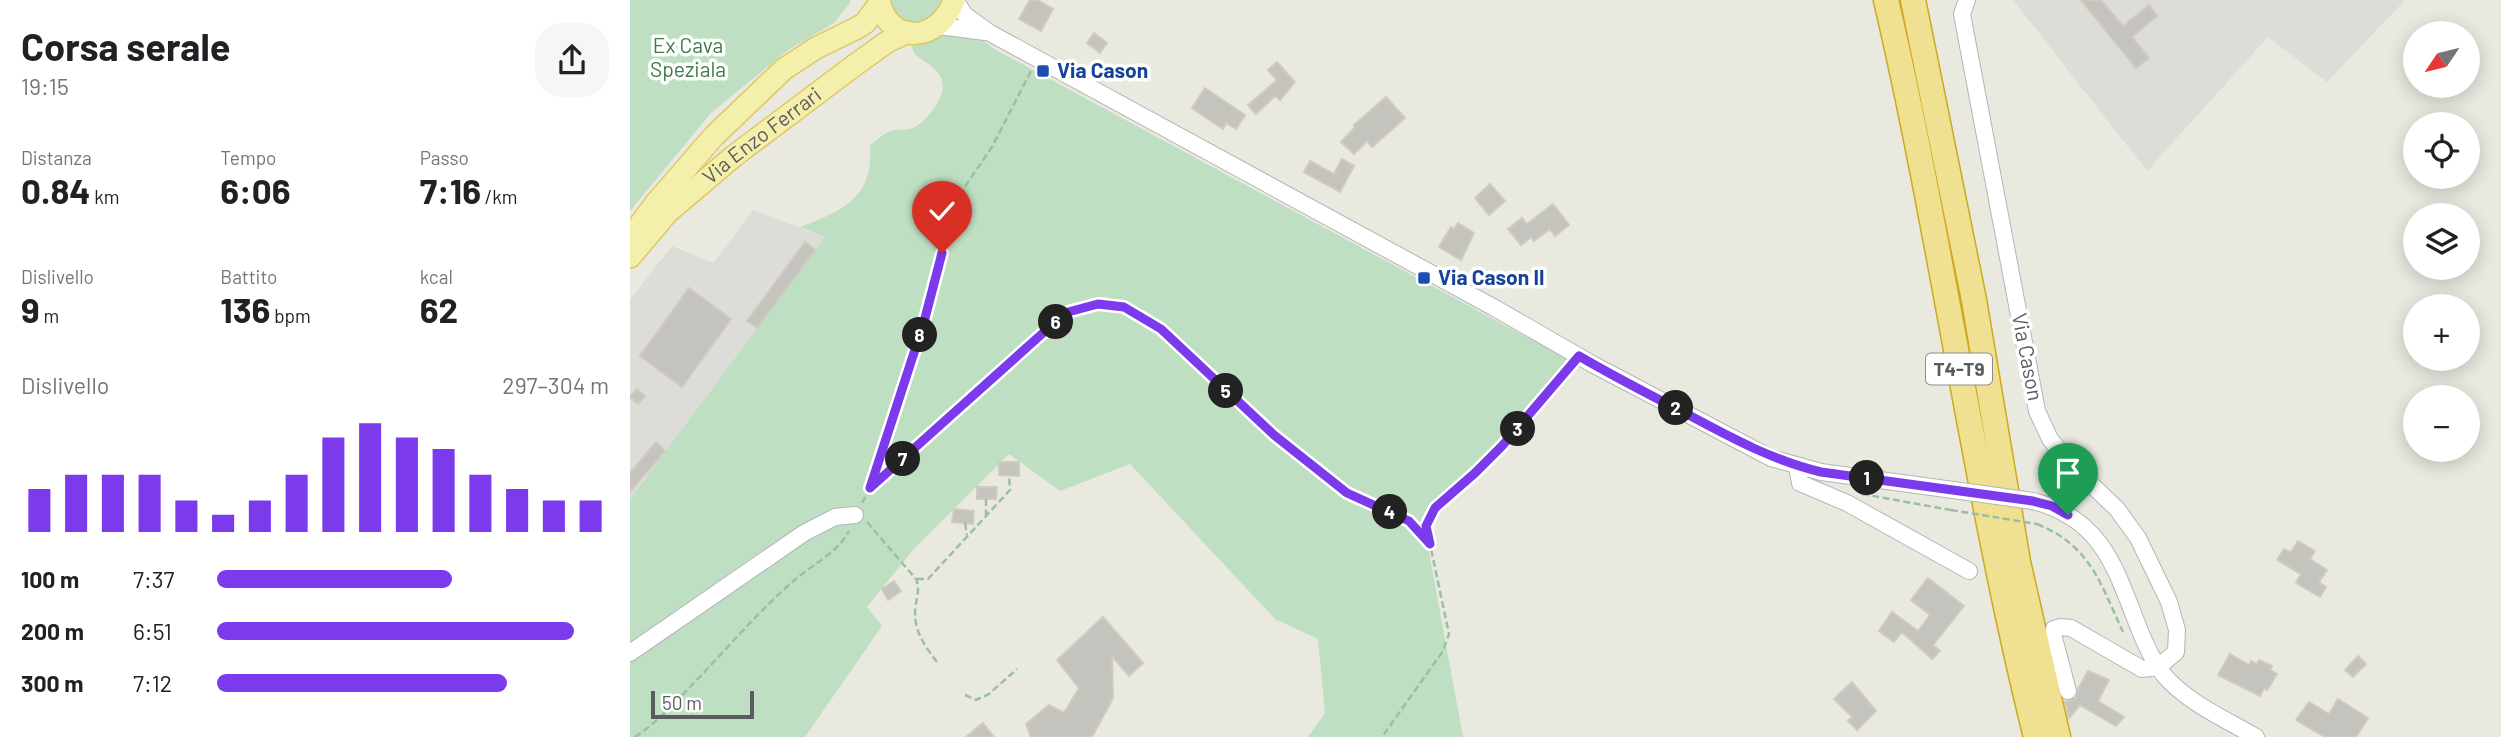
<!DOCTYPE html>
<html lang="it">
<head>
<meta charset="utf-8">
<style>
  body { margin:0; font-family:Barlow,sans-serif; background:#f6f6f6; color:#202124; height:100vh; display:flex; flex-direction:column; font-size:26px; white-space:nowrap }
  * { box-sizing:border-box; margin:0 }
  p { font-size:23px; color:#757577 }
  .icon { flex:none; width:38px; height:38px; fill:none; stroke:currentColor; stroke-width:2; stroke-linecap:round; stroke-linejoin:round }
  .map { position:relative; flex:1; overflow:hidden }
  .sheet { display:flex; flex-direction:column; background:#fff; width:630px }
  .sheet>* { flex:none }
  .needle { width:46px; rotate:235deg }
  .buttons { position:absolute; left:1773px; top:21px; display:grid; gap:14px }
  .buttons a { display:grid; place-items:center; width:77px; height:77px; border-radius:50%; background:#fff; box-shadow:0 4px 18px #0003; font-size:35px }
  .scale { position:absolute; left:21px; bottom:18px; width:103px; box-sizing:border-box; padding-left:7px; border:4px solid #595b5f; border-top:0; font-size:19px; line-height:24px; white-space:nowrap; color:#595b5f; -webkit-text-stroke:5px #fff; paint-order:stroke }
  .pin { position:absolute; display:grid; place-items:center; width:60px; height:60px; color:#fff; margin:-72px -30px; border-radius:50% 50% 50% 0; rotate:-45deg; box-shadow:0 0 7px #0007 }
  .pin .icon { rotate:45deg }
  .km { position:absolute; width:35px; height:35px; margin:-18px; border-radius:50%; background:#222; color:#fff; font-size:19px; line-height:35px; text-align:center }
  .round { display:grid; place-items:center; flex:none; width:74px; height:74px; border-radius:28px; background:#f6f6f6 }
  .head { display:flex; align-items:center; justify-content:space-between; height:119px; padding:0 21px }
  h1 { font-size:38px; font-weight:700; line-height:52px }
  .metrics { display:grid; grid-template-columns:repeat(3,1fr); gap:10px; height:119px; padding:7px 21px }
  .metrics div { display:grid; align-content:center }
  .metrics b { font-size:35px; font-weight:700 }
  .metrics small { font-size:19px; font-weight:400 }
  .metrics p { font-size:19px }
  .chart { height:196px; padding:14px 21px }
  .chart p { display:flex; justify-content:space-between }
  .chart svg { width:100%; height:126px; margin-top:7px; stroke:#7c3aed; stroke-width:6 }
  ul { padding:0 21px; list-style:none; font-size:23px }
  li { display:grid; grid-template-columns:112px 84px 1fr; align-items:center; height:52px }
  li i { height:18px; border-radius:9px; background:#7c3aed }
  main { display:flex; flex:1; min-height:0 }
  .map>svg:first-child { display:block }
</style>
</head>
<body>
<main>
<section class="sheet">
<div class="head"><div><h1>Corsa serale</h1><p>19:15</p></div><a class="round"><svg class="icon" aria-label="share" viewBox="0 0 24 24"><path d="M12 15V3M7 8l5-5 5 5M5 13v7h14v-7"/></svg></a></div>
<div class="metrics">
<div><p>Distanza</p><b>0.84<small> km</small></b></div>
<div><p>Tempo</p><b>6:06</b></div>
<div><p>Passo</p><b>7:16<small> /km</small></b></div>
</div>
<div class="metrics">
<div><p>Dislivello</p><b>9<small> m</small></b></div>
<div><p>Battito</p><b>136<small> bpm</small></b></div>
<div><p>kcal</p><b>62</b></div>
</div>
<div class="chart"><p><span>Dislivello</span>297–304 m</p>
<svg viewBox="0 0 160 44" preserveAspectRatio="none"><path d="M5 44V29M15 44V24M25 44V24M35 44V24M45 44V33M55 44V38M65 44V33M75 44V24M85 44V11M95 44V6M105 44V11M115 44V15M125 44V24M135 44V29M145 44V33M155 44V33"/></svg>
</div>
<ul>
<li><b>100 m</b>7:37<i style="width:60%"></i></li>
<li><b>200 m</b>6:51<i style="width:91%"></i></li>
<li><b>300 m</b>7:12<i style="width:74%"></i></li>
</ul>
</section>
<div class="map">
<svg width="1871" height="737" viewBox="0 0 1871 737">
  <rect width="100%" height="100%" fill="#eae9e0"/>
  <path fill="#dddcd8" d="M1383 0H1775L1697 82 1638 37 1517 171Z
    M123 210 195 237 0 499V300L42 246 83 263Z"/>
  <path fill="#bfdfc2" d="M0 0H220V3L204 23 158 50 81 113 0 211Z
    M257 0H315L313 9 290 26 268 20Z
    M322 32 351 39 366 50 937 359 880 434 804 505 794 525 833 737H678L695 713 688 639 645 619 500 464 430 491 379 454 283 550 237 607 252 626 175 737H0V499L195 237 170 227C213 211 244 197 240 145 246 141 252 135 258 132 267 128 277 131 285 127 294 122 299 115 305 107 323 79 307 69 285 55L281 45Z"/>
  <path fill="#c5c3bd" stroke="#cecbbf" stroke-width="2" d="M400 0H407L423 9 411 31 389 19Z
    M1451 0H1471L1493 26 1519 5 1527 16 1502 37 1519 58 1506 68Z
    M464 33 477 43 470 53 457 43Z
    M647 62 665 82 650 100 645 96 626 114 618 105 647 80 638 70Z
    M575 88 615 115 606 129 596 123 593 129 562 108Z
    M756 97 775 118 742 147 737 141 724 154 711 142 725 127 724 125Z
    M712 159 724 166 710 192 674 172 680 161 704 174Z
    M860 184 875 201 859 215 845 198Z
    M923 204 939 225 925 236 920 229 904 241 901 237 891 245 878 229 892 218 897 224Z
    M828 223 844 233 831 260 809 247 821 227 824 229Z
    M175 242 185 250 127 328 117 321Z
    M59 288 101 319 52 387 10 356Z
    M7 389 15 396 8 404 0 397Z
    M26 442 35 451 0 492V473Z
    M369 462H389V476L369 475Z
    M347 487H367L366 499H347Z
    M324 509 344 511 343 524 322 522Z
    M1668 541 1685 551 1680 559 1697 570 1689 582 1696 587 1690 597 1666 583 1671 574 1647 560 1654 549 1661 552Z
    M1298 578 1334 606 1303 645 1310 651 1302 659 1272 632 1264 642 1249 631 1262 612 1288 631 1300 615 1281 600Z
    M264 581 271 591 258 600 252 589Z
    M473 617 513 663 499 676 482 656 483 698 462 737H401L396 724 419 705 434 713 449 688 427 660Z
    M1600 654 1619 665 1621 661 1627 664 1629 660 1642 666 1640 670 1647 674 1637 690 1634 688 1630 696 1588 675Z
    M1728 656 1736 664 1723 677 1715 670Z
    M1458 671 1479 680 1468 701 1494 717 1486 726 1450 705 1439 718 1435 702 1446 698 1448 689Z
    M1222 682 1246 711 1227 730 1218 721 1222 717 1204 699Z
    M1708 699 1738 718 1726 737H1695L1666 720 1679 702 1699 714Z
    M353 723 364 737H336Z"/>
  <g fill="none" stroke-linecap="round" stroke-linejoin="round">
    <g stroke="#b3b5b9" stroke-width="18">
      <path id="minor" d="M325 0 335 15 360 33 863 307 964 365 1141 458 1191 472 1316 489
        M1337 0 1332 14 1407 411 1420 439 1440 464 1487 509 1508 538 1539 602 1547 630 1546 652 1528 667 1512 669 1441 628 1431 627 1424 629V638L1438 691
        M309 26 355 32
        M1167 466 1170 483 1217 503 1339 571
        M1403 501C1474 519 1486 571 1510 631 1516 646 1523 661 1533 674 1556 702 1595 719 1626 737
        M0 653 174 533 205 517 225 515"/>
    </g>
    <g stroke="#dec865" stroke-width="24">
      <g id="major">
        <path d="M249 0C258 46 310 43 324 0"/>
        <path d="M3 234 25 204 84 136 154 69 186 48 227 28 235 23 249 4"/>
        <path id="s1" d="M0 257 38 212 104 156 225 65 257 42 278 32"/>
      </g>
    </g>
    <g stroke="#cfa81b" stroke-width="27">
      <path id="highway" d="M1256 0C1313 244 1345 493 1406 737
        M1283 0 1344 300 1388 562 1428 737"/>
    </g>
    <path stroke="#9abfa7" stroke-width="2.5" stroke-dasharray="7 3.5" stroke-linecap="butt" d="M241 487 293 326 327 206 336 185 362 147 401 71
      M1232 494 1321 510
      M356 499V515
      M232 503 240 488 438 312 468 305 494 307 531 329 617 410 687 469 717 493 779 521 800 544 819 634 813 651 752 737
      M237 522 286 579C291 591 285 601 285 613 285 635 297 648 309 665
      M335 523 337 535
      M1407 524C1461 546 1470 583 1493 632
      M799 541 796 526 805 508 845 473 872 446 939 366
      M287 579H298L380 490 379 475
      M335 695 346 700 359 694 387 669
      M5 737C26 723 43 705 61 686 96 650 128 611 167 578 184 564 209 551 219 531"/>
    <use href="#minor" stroke="#fff" stroke-width="16"/>
    <use href="#major" stroke="#f4efab" stroke-width="21"/>
    <use href="#highway" stroke="#efe092" stroke-width="24"/>
    <g stroke="#b3b5b9" stroke-width="18" stroke-linecap="butt">
      <path id="minor-bridge" d="M1316 489 1403 501"/>
    </g>
    <path stroke="#9abfa7" stroke-width="2.5" stroke-dasharray="7 3.5" stroke-linecap="butt" d="M1321 510 1407 524"/>
    <use href="#minor-bridge" stroke="#fff" stroke-width="16"/>
  </g>
  <g fill="none" stroke-linecap="round" stroke-linejoin="round">
    <g stroke="#fff" stroke-width="14">
      <path id="route" d="M312 253 294 322 240 488 423 324 438 312 468 304 494 307 531 329 644 435 717 493 779 521 800 544 796 526 805 508 845 473 872 446 949 356C983 376 1018 394 1053 412 1098 436 1141 460 1191 472L1403 501 1422 506 1438 515"/>
    </g>
    <use href="#route" stroke="#7c3aed" stroke-width="9"/>
  </g>
  <g fill="#1a4fb4" stroke="#fff" stroke-width="2.5">
    <rect x="406" y="64" width="14" height="14" rx="3.5"/>
    <rect x="787" y="271" width="14" height="14" rx="3.5"/>
  </g>
  <g text-anchor="middle" stroke-width="7" stroke-linejoin="round" paint-order="stroke">
    <rect fill="#fff" stroke="#8b8c8f" stroke-width="2" x="1296" y="353.5" width="66" height="31" rx="5"/>
    <g font-size="19" font-weight="bold" fill="#595b5f">
      <text x="1329" y="376">T4-T9</text>
    </g>
    <g font-size="21" fill="#3d7a46" stroke="#fff">
      <text x="58" y="53">Ex Cava<tspan x="58" dy="24">Speziala</tspan></text>
    </g>
    <g font-size="21" font-weight="bold" fill="#164399" stroke="#fff" text-anchor="start">
      <text x="427" y="78">Via Cason</text>
      <text x="808" y="285">Via Cason II</text>
    </g>
    <g font-size="21" fill="#595b5f" stroke="#fff">
      <text dy="7" stroke="none"><textPath href="#s1" startOffset="180">Via Enzo Ferrari</textPath></text>
      <text transform="translate(1397 357) rotate(79)" y="7">Via Cason</text>
    </g>
  </g>
</svg>
<div class="buttons">
<a><svg class="needle" viewBox="-14 -14 28 28"><path d="M0-13l5 13h-10z" fill="#e53935"/><path d="M0 13l5-13h-10z" fill="#757577"/></svg></a>
<a><svg class="icon" aria-label="locate" viewBox="0 0 24 24"><circle cx="12" cy="12" r="6"/><path d="M12 2v4M12 18v4M2 12h4M18 12h4"/></svg></a>
<a><svg class="icon" aria-label="layers" viewBox="0 0 24 24"><path d="M12 4l9 5-9 5-9-5zM3 14l9 5 9-5"/></svg></a>
<a>+</a>
<a>−</a>
</div>
<div class="scale">50 m</div>
<div class="pin" style="left:1438px;top:515px;background:#1e9e55"><svg class="icon" aria-label="arrive" viewBox="0 0 24 24"><path d="M6 21V4h12l-3 4 3 4H6"/></svg></div>
<div class="pin" style="left:312px;top:253px;background:#d93025"><svg class="icon" aria-label="check" viewBox="0 0 24 24"><path d="M5 12l5 5 9-10"/></svg></div>
<b class="km" style="left:1237px;top:478px">1</b>
<b class="km" style="left:1046px;top:408px">2</b>
<b class="km" style="left:888px;top:429px">3</b>
<b class="km" style="left:760px;top:512px">4</b>
<b class="km" style="left:596px;top:391px">5</b>
<b class="km" style="left:426px;top:322px">6</b>
<b class="km" style="left:273px;top:459px">7</b>
<b class="km" style="left:290px;top:335px">8</b>
</div>
</main>
</body>
</html>
